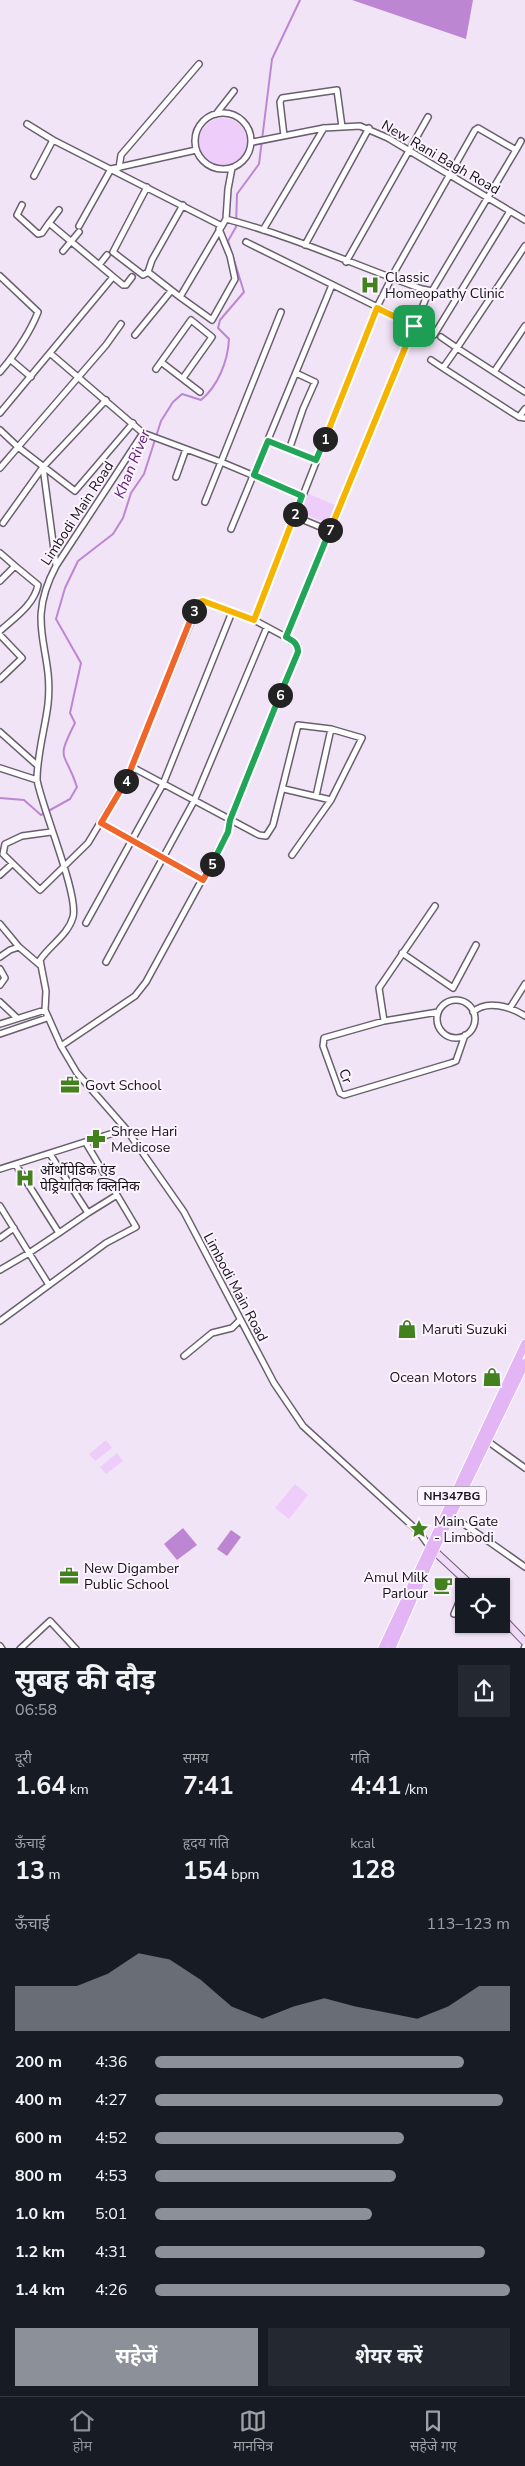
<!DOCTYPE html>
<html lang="hi">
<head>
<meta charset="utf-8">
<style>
  body { margin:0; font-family:"Nunito Sans","Noto Sans Devanagari",sans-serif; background:#242831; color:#f1f3f6; height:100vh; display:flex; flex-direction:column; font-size:19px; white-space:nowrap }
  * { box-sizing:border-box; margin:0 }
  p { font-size:16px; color:#9ea1a6 }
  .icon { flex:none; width:28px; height:28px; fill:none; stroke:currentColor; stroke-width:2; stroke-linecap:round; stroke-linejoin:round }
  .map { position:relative; height:1648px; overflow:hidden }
  .side { display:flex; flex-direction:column; background:#171b24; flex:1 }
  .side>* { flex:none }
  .tools { position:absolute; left:455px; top:1578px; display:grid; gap:10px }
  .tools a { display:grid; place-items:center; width:55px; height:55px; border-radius:0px; background:#171b24; box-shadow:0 1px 4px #0004; font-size:25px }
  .pin { position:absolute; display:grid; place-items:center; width:42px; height:42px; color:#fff; margin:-21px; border-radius:10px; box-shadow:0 2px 8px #0006 }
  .km { position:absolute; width:25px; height:25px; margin:-12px; border-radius:50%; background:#222; color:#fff; font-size:14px; line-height:25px; text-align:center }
  .round { display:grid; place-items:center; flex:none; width:52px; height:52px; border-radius:0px; background:#242831 }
  .overview { display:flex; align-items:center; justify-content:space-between; height:85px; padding:0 15px }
  h1 { font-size:28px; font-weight:700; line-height:38px }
  .metrics { display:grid; grid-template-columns:repeat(3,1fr); gap:8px; height:85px; padding:5px 15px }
  .metrics div { display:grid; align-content:center }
  .metrics b { font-size:25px; font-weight:700 }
  .metrics small { font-size:14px; font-weight:400 }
  .metrics p { font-size:14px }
  .chart { height:140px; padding:10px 15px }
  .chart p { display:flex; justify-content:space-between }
  .chart svg { width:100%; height:90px; margin-top:5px; fill:#8c9099; opacity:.7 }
  .action { display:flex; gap:10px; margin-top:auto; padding:10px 15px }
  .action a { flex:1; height:58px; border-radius:0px; background:#8c9099; color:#fff; font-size:20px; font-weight:700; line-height:58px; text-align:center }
  .action a+a { background:#242831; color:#f1f3f6 }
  ul { padding:0 15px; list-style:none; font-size:16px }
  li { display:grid; grid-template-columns:80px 60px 1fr; align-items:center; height:38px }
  li i { height:12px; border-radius:6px; background:#8c9099 }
  .dock { display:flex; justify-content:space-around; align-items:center; height:70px; border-top:1px solid #363941; background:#171b24; font-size:14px; color:#9ea1a6 }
  .dock a { display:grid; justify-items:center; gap:2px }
  .dock .selected { color:#8c9099 }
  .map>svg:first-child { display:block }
</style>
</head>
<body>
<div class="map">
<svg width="525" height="1649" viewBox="0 0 525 1649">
  <rect width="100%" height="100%" fill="#f2e4f7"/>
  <path fill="#eecdfa" d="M199 142a24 24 0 1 1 48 0a24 24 0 1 1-48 0Z
    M307 493 337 506 330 524 299 512Z
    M106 1440 112 1448 95 1461 89 1454Z
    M117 1453 123 1461 106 1474 100 1467Z
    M295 1484 308 1495 289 1519 275 1508Z"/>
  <path fill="#bd86d2" d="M352 0H473L466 39Z
    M183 1528 197 1545 177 1560 164 1544Z
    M231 1530 241 1537 227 1556 217 1549Z"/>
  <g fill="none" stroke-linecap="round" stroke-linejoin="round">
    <path stroke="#bd86d2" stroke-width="2" d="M0 798 24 800 41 815 70 799 77 787C65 750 55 762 75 723L70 713 81 663 56 619 65 588 78 561 113 534 123 518 131 493 144 474 161 421 173 402 182 394 201 400C218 386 228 361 229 339L218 328 220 320 244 292 228 241 236 227 237 194 259 164 272 59 300 0"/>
    <g stroke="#6a5f6f" stroke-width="8">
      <path id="street" d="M195 141a28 28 0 1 1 56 0a28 28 0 1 1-56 0Z
        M216 114 234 91
        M27 124 53 140
        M284 136 280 102 282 98 337 90 342 127
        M253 142 324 128 360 126 388 138 525 220
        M516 150 521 141
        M119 168 121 155 199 64
        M34 176 53 140 222 226
        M147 187 113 252 143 275 148 272 180 297 226 219 228 189 232 168
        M22 205 17 215 38 234 42 233 49 223
        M59 210 49 223 123 285H126L132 277
        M226 219C292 236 357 266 422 289L432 291 516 150 478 128 475 130 391 278
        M79 226 111 169 196 150
        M263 230 324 128
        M246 242 434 335 510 211
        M305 245 369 128
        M63 251 79 232
        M346 262 428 117
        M99 265 107 255
        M148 272 152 260 183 205
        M0 276 38 312C29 335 16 353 0 372
        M180 297 212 320 235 279 230 256 219 229
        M121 324 106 345 18 447 75 491 133 423
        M135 335 171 291
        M441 337 457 348 525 246
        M51 354 143 433 221 462 302 496
        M11 360 31 377
        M431 360 443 368
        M156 369 161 362
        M494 372 525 326
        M183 378 212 337 191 320 161 362 200 392
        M525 392 457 348 443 368 519 417 525 418
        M0 413 113 277
        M519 417 525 409
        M0 430 18 447 0 468
        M143 433 56 566C24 626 54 648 48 704 45 729 37 754 37 780 42 808 79 895 73 917 68 935 50 945 40 960L46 991 45 1010 61 1046 77 1073 126 1129 184 1212 274 1383 303 1426 419 1532 429 1546
        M268 441 316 460
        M289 450 303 409 315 382 296 373
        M43 467 56 565
        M176 477 186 449
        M205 502 281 312
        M294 516 330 531
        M3 523 43 467 106 400
        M231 529 332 285
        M0 553 15 566
        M0 581 15 566 38 585C34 605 14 618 0 631
        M254 620 377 307 389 283
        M0 635 22 658 0 679
        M286 637 426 298
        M0 732 37 765
        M132 767 259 835 266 836 273 825 298 725 331 729 362 738 331 800 284 789
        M0 768 37 780
        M316 796 331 729
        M101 823 203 880
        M51 832 22 836 5 844 3 854 40 890 88 843 127 778 199 602 203 601 254 620 295 642 298 646V652L230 820 228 832 146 982 135 996 61 1046
        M292 855 331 800
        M0 875 12 864
        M86 923 163 784 232 612
        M0 924 19 947 40 965
        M402 953 453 988
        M0 957 10 950 19 947
        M106 962 194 801 267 627
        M0 969 5 978 0 985
        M453 988 476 945
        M437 1019a19 19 0 1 1 38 0a19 19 0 1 1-38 0Z
        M0 1002 17 1018
        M510 1008 525 984
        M438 1012 384 1021 324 1038 323 1046 340 1093 344 1095 451 1063 456 1061 465 1035
        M473 1012C487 999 511 1007 525 1016
        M384 1021 379 988 435 906
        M0 1024 45 1010
        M0 1034 47 1018
        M50 1154 88 1213 117 1195
        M16 1165 59 1233 88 1213
        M0 1169 126 1129
        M0 1206 29 1253 59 1233
        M0 1238 14 1228
        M0 1270 29 1253 49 1285
        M0 1321 106 1243 136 1227 86 1143
        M184 1356 212 1333 232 1328 240 1320
        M486 1440 525 1468
        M450 1518 464 1524 525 1567
        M454 1614 464 1590
        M0 1646 2 1649
        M20 1649 50 1621 76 1649
        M524 1649 525 1646"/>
    </g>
    <g stroke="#6a5f6f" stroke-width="9">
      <path id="secondary" d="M430 1547 472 1586
        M501 1617 525 1642"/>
    </g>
    <g stroke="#fff" stroke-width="10">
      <path id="primary" d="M382 1649 525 1344
        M391 1649 434 1551 525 1363"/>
    </g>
    <use href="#street" stroke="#fff" stroke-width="5"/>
    <use href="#secondary" stroke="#f2dafa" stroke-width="7"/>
    <use href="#primary" stroke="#e4b5f5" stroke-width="8"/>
  </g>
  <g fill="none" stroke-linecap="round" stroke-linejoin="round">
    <g stroke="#fff" stroke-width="10">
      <path id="split-1" d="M325 439 377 308 414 326"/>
    </g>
    <g stroke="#fff" stroke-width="10">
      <path id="split-2" d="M295 514 302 496 254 475 268 441 316 460 325 439"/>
    </g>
    <g stroke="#fff" stroke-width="10">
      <path id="split-3" d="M194 611 199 602 203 601 254 620 295 514"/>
    </g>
    <g stroke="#fff" stroke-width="10">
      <path id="split-4" d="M126 781 194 611"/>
    </g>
    <g stroke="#fff" stroke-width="10">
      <path id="split-5" d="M126 781 101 823 203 880 212 864"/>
    </g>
    <g stroke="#fff" stroke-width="10">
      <path id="split-6" d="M212 864 228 832 230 820 280 695"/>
    </g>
    <g stroke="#fff" stroke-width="10">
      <path id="split-7" d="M280 695 298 652C298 643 293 641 286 637L330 530"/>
    </g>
    <g stroke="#fff" stroke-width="10">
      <path id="split-8" d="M330 530 414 326"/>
    </g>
    <use href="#split-1" stroke="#f5b400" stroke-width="6"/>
    <use href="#split-2" stroke="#22a559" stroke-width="6"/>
    <use href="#split-3" stroke="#f5b400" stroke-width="6"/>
    <use href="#split-4" stroke="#f0652b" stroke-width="6"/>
    <use href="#split-5" stroke="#f0652b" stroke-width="6"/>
    <use href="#split-6" stroke="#22a559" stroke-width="6"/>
    <use href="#split-7" stroke="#22a559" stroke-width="6"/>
    <use href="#split-8" stroke="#f5b400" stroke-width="6"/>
  </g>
  <defs>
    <g id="hospital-bare" transform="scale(1.5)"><path d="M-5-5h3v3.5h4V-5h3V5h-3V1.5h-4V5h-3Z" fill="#43811f" stroke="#fcf4ff" stroke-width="2.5" paint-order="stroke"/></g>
    <g id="office-bare" transform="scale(1.5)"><path d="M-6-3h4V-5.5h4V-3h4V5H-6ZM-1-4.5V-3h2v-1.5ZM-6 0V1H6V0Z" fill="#43811f" stroke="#fcf4ff" stroke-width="2.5" paint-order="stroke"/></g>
    <g id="pharmacy-bare" transform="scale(1.5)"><path d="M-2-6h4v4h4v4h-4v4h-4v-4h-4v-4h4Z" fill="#43811f" stroke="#fcf4ff" stroke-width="2.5" paint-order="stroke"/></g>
    <g id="shop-bare" transform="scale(1.5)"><path d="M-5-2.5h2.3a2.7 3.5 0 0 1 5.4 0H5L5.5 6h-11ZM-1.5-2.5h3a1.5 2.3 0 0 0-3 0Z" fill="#43811f" stroke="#fcf4ff" stroke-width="2.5" paint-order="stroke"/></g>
    <g id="sight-bare" transform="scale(1.5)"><path d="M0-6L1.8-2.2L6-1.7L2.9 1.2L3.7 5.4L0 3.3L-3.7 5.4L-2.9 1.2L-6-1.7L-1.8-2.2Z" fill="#43811f" stroke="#fcf4ff" stroke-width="2.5" paint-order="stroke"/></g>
    <g id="cafe-bare" transform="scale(1.5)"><path d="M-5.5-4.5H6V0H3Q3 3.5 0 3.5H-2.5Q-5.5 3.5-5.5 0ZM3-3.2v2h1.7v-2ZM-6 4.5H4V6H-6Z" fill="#43811f" stroke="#fcf4ff" stroke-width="2.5" paint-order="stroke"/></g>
  </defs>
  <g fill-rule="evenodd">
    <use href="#hospital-bare" x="370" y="285"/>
    <use href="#office-bare" x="70" y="1085"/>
    <use href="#pharmacy-bare" x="96" y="1139"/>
    <use href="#hospital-bare" x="25" y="1178"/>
    <use href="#shop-bare" x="407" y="1329"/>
    <use href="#shop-bare" x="492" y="1377"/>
    <use href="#sight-bare" x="419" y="1529"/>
    <use href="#office-bare" x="69" y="1576"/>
    <use href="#cafe-bare" x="443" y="1585"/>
  </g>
  <g text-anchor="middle" stroke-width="4" stroke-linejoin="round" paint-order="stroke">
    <rect fill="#fcf4ff" stroke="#5b565d" stroke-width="1" x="418" y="1486.5" width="68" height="19" rx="4"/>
    <g font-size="12" font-weight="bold" fill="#161218">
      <text x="452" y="1500">NH347BG</text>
    </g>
    <g font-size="14" fill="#161218" stroke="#fcf4ff">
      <text transform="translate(441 157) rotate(30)" y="5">New Rani Bagh Road</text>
      <text transform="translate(77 513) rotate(-57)" y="5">Limbodi Main Road</text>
      <text transform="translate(346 1076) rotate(69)" y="5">Cr</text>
      <text transform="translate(236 1287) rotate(62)" y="5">Limbodi Main Road</text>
    </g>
    <g font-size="14" fill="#161218" stroke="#fcf4ff" text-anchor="start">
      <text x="385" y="282">Classic<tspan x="385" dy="16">Homeopathy Clinic</tspan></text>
      <text x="85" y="1090">Govt School</text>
      <text x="111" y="1136">Shree Hari<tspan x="111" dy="16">Medicose</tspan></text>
      <text x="40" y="1175">ऑर्थोपेडिक एंड<tspan x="40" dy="16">पेड्रियातिक क्लिनिक</tspan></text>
      <text x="422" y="1334">Maruti Suzuki</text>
      <text x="477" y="1382" text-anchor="end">Ocean Motors</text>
      <text x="434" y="1526">Main Gate<tspan x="434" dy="16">- Limbodi</tspan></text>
      <text x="84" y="1573">New Digamber<tspan x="84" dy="16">Public School</tspan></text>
      <text x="428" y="1582" text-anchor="end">Amul Milk<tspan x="428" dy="16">Parlour</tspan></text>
    </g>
    <g font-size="15" font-style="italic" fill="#5c1672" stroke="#fcf4ff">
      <text transform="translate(132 464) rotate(-68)" y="5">Khan River</text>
    </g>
  </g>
</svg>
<div class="tools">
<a><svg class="icon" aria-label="locate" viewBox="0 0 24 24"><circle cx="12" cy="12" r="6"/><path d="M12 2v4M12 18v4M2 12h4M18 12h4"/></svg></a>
</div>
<div class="pin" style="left:414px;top:326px;background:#1e9e55"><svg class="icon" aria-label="arrive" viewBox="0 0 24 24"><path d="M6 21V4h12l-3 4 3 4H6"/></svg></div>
<b class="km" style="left:325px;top:439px">1</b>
<b class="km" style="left:295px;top:514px">2</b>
<b class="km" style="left:194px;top:611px">3</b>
<b class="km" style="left:126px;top:781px">4</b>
<b class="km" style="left:212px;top:864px">5</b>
<b class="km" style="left:280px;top:695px">6</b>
<b class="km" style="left:330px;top:530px">7</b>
</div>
<section class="side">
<div class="overview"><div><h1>सुबह की दौड़</h1><p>06:58</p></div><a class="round"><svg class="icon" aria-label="share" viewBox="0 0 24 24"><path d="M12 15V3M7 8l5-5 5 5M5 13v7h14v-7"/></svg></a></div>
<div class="metrics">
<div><p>दूरी</p><b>1.64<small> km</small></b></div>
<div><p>समय</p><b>7:41</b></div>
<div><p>गति</p><b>4:41<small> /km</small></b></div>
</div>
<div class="metrics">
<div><p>ऊँचाई</p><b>13<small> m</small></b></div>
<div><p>हृदय गति</p><b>154<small> bpm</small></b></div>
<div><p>kcal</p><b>128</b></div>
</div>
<div class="chart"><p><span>ऊँचाई</span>113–123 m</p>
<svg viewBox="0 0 160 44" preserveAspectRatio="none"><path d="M0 44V22L10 22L20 22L30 16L40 6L50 9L60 19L70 32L80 38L90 32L100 28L110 32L120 35L130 38L140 32L150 22L160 22V44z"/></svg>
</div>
<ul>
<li><b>200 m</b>4:36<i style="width:87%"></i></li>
<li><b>400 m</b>4:27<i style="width:98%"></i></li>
<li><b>600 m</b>4:52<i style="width:70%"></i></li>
<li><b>800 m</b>4:53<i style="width:68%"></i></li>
<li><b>1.0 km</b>5:01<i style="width:61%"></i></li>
<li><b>1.2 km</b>4:31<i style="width:93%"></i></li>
<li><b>1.4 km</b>4:26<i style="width:100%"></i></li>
</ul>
<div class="action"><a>सहेजें</a><a>शेयर करें</a></div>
</section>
<nav class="dock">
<a class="selected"><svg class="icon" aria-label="home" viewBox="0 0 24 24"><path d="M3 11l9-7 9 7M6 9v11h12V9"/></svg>होम</a>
<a><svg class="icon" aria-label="map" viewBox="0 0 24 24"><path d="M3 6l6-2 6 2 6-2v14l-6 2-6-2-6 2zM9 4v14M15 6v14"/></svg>मानचित्र</a>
<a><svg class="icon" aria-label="saved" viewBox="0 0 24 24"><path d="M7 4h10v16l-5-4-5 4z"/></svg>सहेजे गए</a>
</nav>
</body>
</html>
